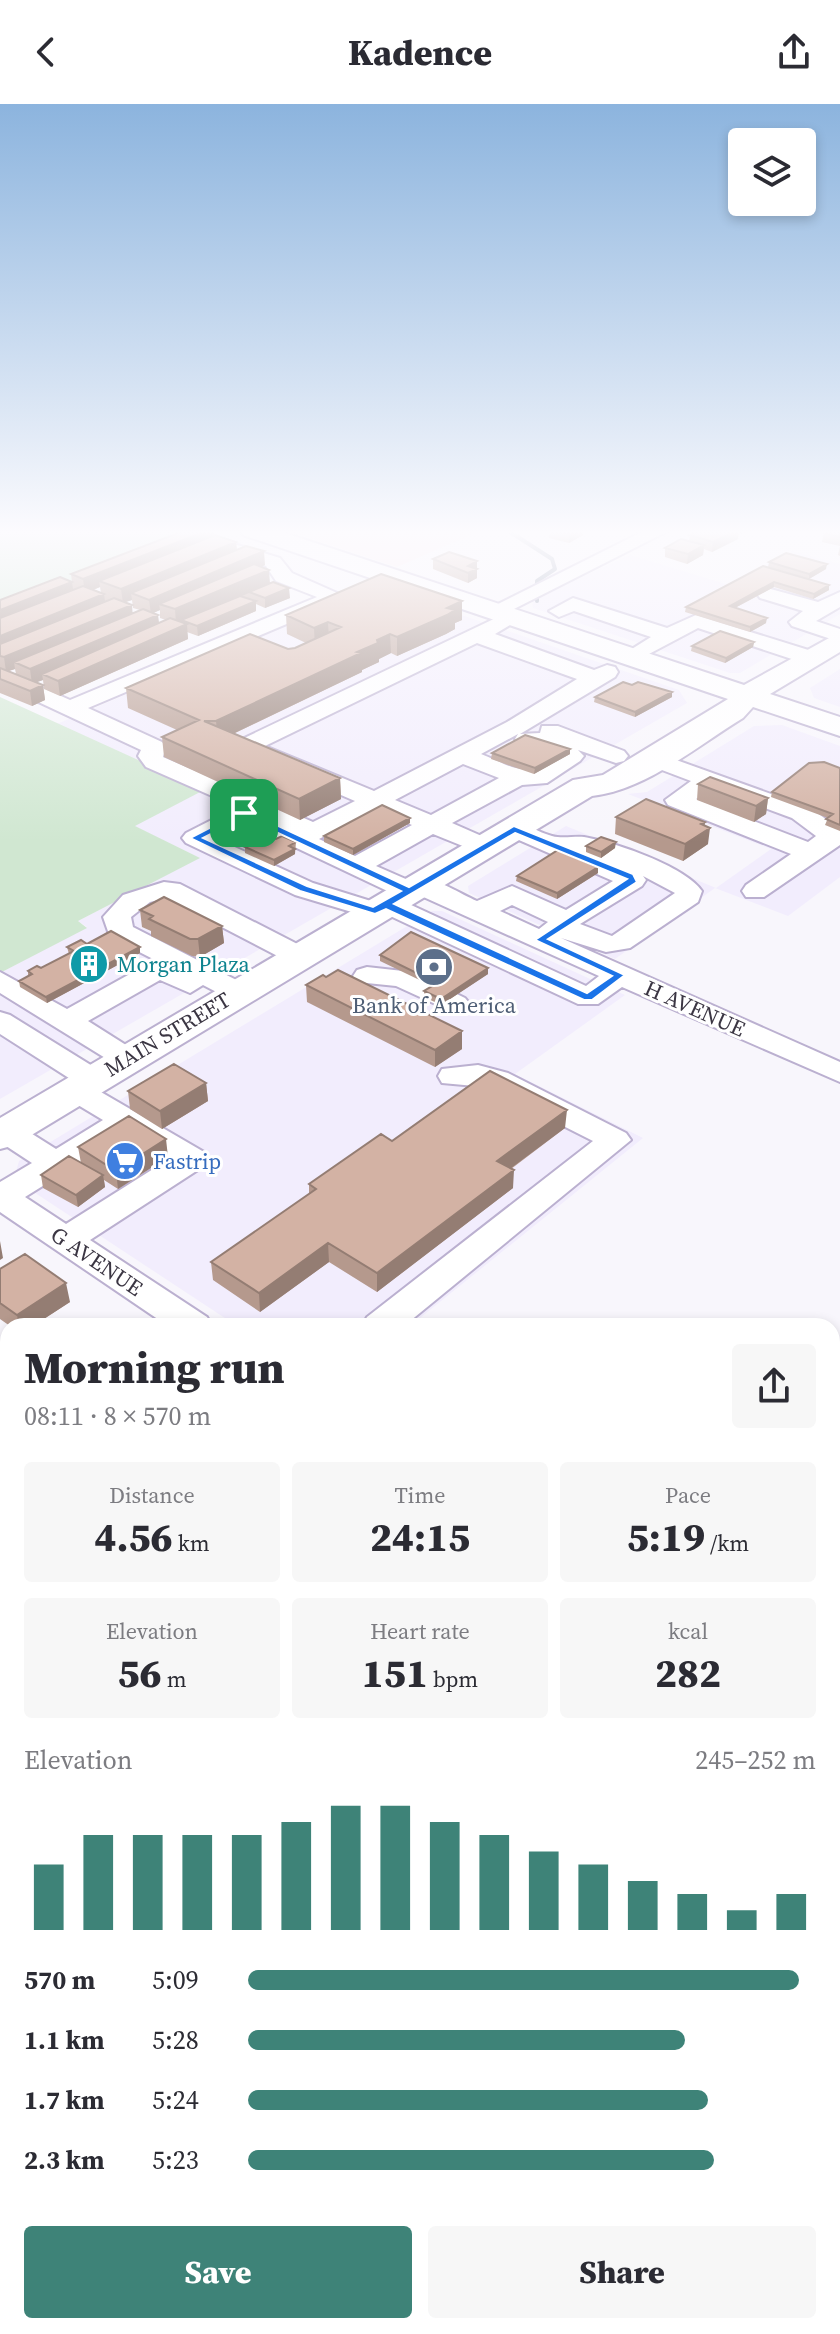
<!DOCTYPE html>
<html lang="en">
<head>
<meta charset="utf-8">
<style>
  body { margin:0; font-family:"Source Serif 4",serif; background:#f7f7f7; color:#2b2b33; height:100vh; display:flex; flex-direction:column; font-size:30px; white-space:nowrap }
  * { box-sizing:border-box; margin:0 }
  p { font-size:26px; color:#7c7c81 }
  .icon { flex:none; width:44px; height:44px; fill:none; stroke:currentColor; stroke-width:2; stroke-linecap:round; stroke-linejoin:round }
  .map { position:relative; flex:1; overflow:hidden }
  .panel { position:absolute; left:0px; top:1214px; width:840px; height:1016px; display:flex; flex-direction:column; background:#fff; border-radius:24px 24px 0 0; box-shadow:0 4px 12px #0003 }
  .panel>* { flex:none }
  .fabs { position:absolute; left:728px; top:24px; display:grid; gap:16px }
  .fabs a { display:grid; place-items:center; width:88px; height:88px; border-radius:8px; background:#fff; box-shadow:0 4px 12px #0003; font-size:40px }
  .pin { position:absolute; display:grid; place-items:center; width:68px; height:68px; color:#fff; margin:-34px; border-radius:16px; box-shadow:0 4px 12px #0006 }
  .round { display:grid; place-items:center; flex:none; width:84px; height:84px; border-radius:8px; background:#f7f7f7 }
  .head { display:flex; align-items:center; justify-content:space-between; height:136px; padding:0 24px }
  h1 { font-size:44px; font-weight:800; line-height:60px }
  .stats { display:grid; grid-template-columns:repeat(3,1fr); gap:12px; height:136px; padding:8px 24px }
  .stats div { display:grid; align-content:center; border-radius:8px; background:#f7f7f7; text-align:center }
  .stats b { font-size:40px; font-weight:800 }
  .stats small { font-size:22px; font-weight:400 }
  .stats p { font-size:22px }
  .chart { height:224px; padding:16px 24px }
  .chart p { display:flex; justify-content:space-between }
  .chart svg { width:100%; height:144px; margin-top:8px; stroke:#3e8378; stroke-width:6 }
  .cta { display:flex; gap:16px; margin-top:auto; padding:16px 24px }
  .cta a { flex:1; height:92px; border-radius:8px; background:#3e8378; color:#fff; font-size:32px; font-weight:800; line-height:92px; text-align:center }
  .cta a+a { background:#f7f7f7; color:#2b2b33 }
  ul { padding:0 24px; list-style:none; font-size:26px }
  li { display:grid; grid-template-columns:128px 96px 1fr; align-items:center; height:60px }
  li i { height:20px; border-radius:10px; background:#3e8378 }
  header { display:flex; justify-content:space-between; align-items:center; height:104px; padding:0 24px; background:#fff; font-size:36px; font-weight:800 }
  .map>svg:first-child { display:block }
</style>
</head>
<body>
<header><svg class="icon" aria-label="back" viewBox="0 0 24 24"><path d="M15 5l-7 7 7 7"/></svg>Kadence<svg class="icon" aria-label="share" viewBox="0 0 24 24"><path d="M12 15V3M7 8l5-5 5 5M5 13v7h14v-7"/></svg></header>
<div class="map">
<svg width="840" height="2230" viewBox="0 0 840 2230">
  <rect width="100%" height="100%" fill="#f8f6fc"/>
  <path fill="#f2edfd" d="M792 447 840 460V510L740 569H730L533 504 532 496 630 451 729 481Z
    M383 484 679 586 687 599 0 995V869L87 823 78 817 199 754 134 722 203 686 57 620 372 485Z
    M840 565V603L814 594 810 584Z
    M782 621 840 642V773L788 812 715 784 615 855 469 789 468 782 566 722 716 784 771 745 628 690 647 688 754 622Z
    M432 807H442L625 891 515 970 643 1034 410 1222H237L14 1075 19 1057Z"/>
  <path fill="#fce7ec" d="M285 426H482L397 463Z"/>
  <path fill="#d0e7d1" d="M0 426H216L0 509Z
    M0 593 204 686 135 722 200 754 78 817 87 824 0 869Z"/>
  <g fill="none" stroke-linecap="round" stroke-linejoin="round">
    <path stroke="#838ea4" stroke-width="4" d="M507 426 552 455 555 465 537 477V497"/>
    <g stroke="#bbb0d0" stroke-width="4">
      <path id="minor" d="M646 426H670L506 509 519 510 522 514 495 530 594 566 607 561 615 563 618 568 615 573 520 630 540 629 542 622H558L624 647 628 652 624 657 616 659 578 646 584 652 580 657 547 679 522 681 452 719 493 737 497 742 493 747H475L433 730 376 762 408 776C429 768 458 789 477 797L512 782 566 806 613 777 505 730 501 725 505 720C523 715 535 728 552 732 562 735 574 732 584 733 614 738 685 762 702 787L698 798 630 844 606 848 561 834 840 958V978L622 883 598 900H578L386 810 375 815 295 791 186 739 182 734 186 729 237 703 146 663 138 652 141 646 0 580V565L70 596 317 493 276 477 266 462 214 446 211 442 221 436 280 454 292 469 344 492 334 500 88 604 162 638 166 643 163 653 313 718 355 697 238 647 234 642 238 637 498 513 485 512 482 508ZM477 539 577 575 507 618 374 687 265 642ZM518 630 515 635 519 640 554 653C521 674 516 664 481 650ZM463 660 499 674 431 711 395 696ZM376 706 412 721 355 752 319 735ZM244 719 400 793 409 795 419 791 599 872 586 882 396 794 386 792 374 798 313 779 215 734ZM643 772 675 789 612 832 580 820 642 782 646 776ZM512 801 548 818 539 825 500 807Z
        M767 484 818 498 840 488V503L816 517 840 525V538L792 522 789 518 803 507 760 494 757 490 760 486Z
        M573 494 667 524 696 511 818 549 821 554 810 561 698 524 630 560 619 553 651 533 574 507 559 513 549 507Z
        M654 648 810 704 840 725V741L764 793H746L742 787 746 781 791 750 668 701 665 696 691 677 646 660 642 655 646 650ZM713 685 792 714 816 732 808 738 696 695Z
        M164 778 180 780 309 846 313 852 309 858H289L166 794 150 798 131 813 133 823 248 882 253 888 248 894H228L203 881 190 889 160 876 88 917 137 948 141 954 137 960H115L0 889V868L67 905 155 856 110 833 103 813 123 791Z
        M367 863 412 868 465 894 470 900 465 906 455 909 396 882 357 878 353 872 357 866Z
        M0 908 10 911 102 968 106 975 102 982 94 984 204 1048 208 1055 204 1062 90 1136 207 1213 212 1222H168L0 1108V1078L32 1059 0 1038V1020L18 1021 56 1045 103 1016 63 992 58 985 63 978 72 976 0 930ZM126 1030 169 1055 66 1120 25 1093Z
        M478 961 508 969 626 1029 631 1036 404 1222H362L367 1213 593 1037 486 983 442 979 438 972 442 965Z
        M832 1248 840 1250V1278L832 1276Z
        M8 1332V1365L0 1368V1335Z
        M840 1392V1424L832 1425V1393Z
        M8 1554V1595L0 1598V1557Z
        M832 1555 840 1558V1598L832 1595Z
        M832 1629 840 1632V1674L832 1671Z
        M832 1878 840 1881V1933L832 1930Z"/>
    </g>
    <g stroke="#bbb0d0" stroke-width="4">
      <path id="major" d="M240 426H276L744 581 840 528V548L770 590 840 613V632L753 603 743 614C697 642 646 686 592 692L15 1041 0 1045V1014L573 676 603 671 728 595 243 431Z"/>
    </g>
    <use href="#minor" fill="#fff" fill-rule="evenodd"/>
    <use href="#major" fill="#fff" fill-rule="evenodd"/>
  </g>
  <path fill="#b5998d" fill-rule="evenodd" d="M186 426H214V431L236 438 237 445 265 461 261 463 270 480 290 494 265 504 256 500V507L198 532 187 528 188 535 60 592 44 585 43 576 36 578 43 581 45 596 32 602 0 589V496L72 478 71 470ZM100 483 101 489 93 486ZM132 496 133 504 140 506 133 509 125 498ZM160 506V514L166 516 159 519 153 509ZM15 565 16 570 8 567Z
    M550 426H583V431L569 439 549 434Z
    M701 426H750L741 430 738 429V435L712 448 704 445 703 451 687 460 665 453V444L689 437 690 431Z
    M840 426V452L838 451 840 442 822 438 824 429Z
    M433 455 477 457V474L468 479 433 465Z
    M769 458 826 465 809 475 768 463Z
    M763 462 829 486 813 495 774 483 735 504 766 519 750 528 685 508 686 503Z
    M462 497V516L455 519V525L446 530 397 552 391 549 379 555V558L362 566V568L233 630 340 674 341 695 300 716 164 653 162 633 177 626 128 604 126 584 295 544 306 539 287 530 286 511Z
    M754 538 753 543 725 559 691 547 692 542Z
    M595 593H672L635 613 594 598Z
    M570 645V650L534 670 491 655 492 649Z
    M840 664V727L825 721 828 714 771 693 772 688Z
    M698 680 768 694 766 710 754 718 697 696Z
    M616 713 704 722 708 740 683 757 615 730Z
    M410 719 353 751 324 738V732Z
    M276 735 296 738 295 750 274 762 245 749V743Z
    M586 742 615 744 601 754 586 748Z
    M598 769 557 795 516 777 517 772Z
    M140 806 222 822 224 839 200 853 192 852 151 832V827L142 823Z
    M87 840 140 849 47 899 20 883 19 877 28 872V867L41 864 69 850 67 843Z
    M380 851 488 864V870L441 901 424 893V887L432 882 380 857Z
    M306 881 462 927V945L435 963 307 898Z
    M206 979 208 997 162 1025 130 1005 128 987Z
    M565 1024 511 1065 513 1084 377 1188 329 1158 260 1208 213 1176 211 1158 309 1090V1080L392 1037Z
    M78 1043 168 1053 118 1085 104 1076 105 1083 78 1103 43 1084 41 1071 81 1059Z
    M0 1165 70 1198 33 1222H10L0 1215Z
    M840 1470V1513L832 1508V1501Z
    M832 1734 840 1735V1799L832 1794Z"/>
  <path fill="#947d73" d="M209 426H214L215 438 99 477 100 483 85 489 83 475Z
    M576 426H583V431L569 439V430Z
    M739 426 738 435 712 448 713 438Z
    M236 438 237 452 131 489 132 496 123 499 121 485Z
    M704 441 703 451 687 460 688 450Z
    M264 447 265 461 168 503 159 500 160 506 151 510 149 496Z
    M477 457V474L468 479V462Z
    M827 460 826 465 809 475V470Z
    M269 466 270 480 183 517 181 516V518L176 520 175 505Z
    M72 478 74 492 0 522V506Z
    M774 478V483L729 507 730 502Z
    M829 481V486L813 495 814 490Z
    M289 484 290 494 265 504V494Z
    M104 490 106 505 0 547V532Z
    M256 497V507L198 532 197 522Z
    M462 497V516L455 519V525L446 530 397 552V533L447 504Z
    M132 501 133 515 14 558 15 565 6 568 4 553Z
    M158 511 160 526 42 570 43 576 32 580 30 565Z
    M767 514 766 519 750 528V523Z
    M328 518 329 537 315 543 314 524Z
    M187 520 188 535 60 592 58 577Z
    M390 530 391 549 379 555V558L362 566V568L218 637 216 617 357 548 377 536Z
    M754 538 753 543 725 559 726 554Z
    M43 581 45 596 32 602 30 587Z
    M672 588V593L635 613V608Z
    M570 645V650L534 670 535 664Z
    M340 674 341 695 300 716 299 695Z
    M768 694 766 710 754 718 756 702Z
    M410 714V719L353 751V745Z
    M705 718 704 728 710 724 708 740 683 757 685 740 701 720Z
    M616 738 615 744 601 754V748Z
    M295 745V750L274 762V756Z
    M598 763V769L557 795V789Z
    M222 822 224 839 200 853 198 835Z
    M140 843V849L47 899 46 893Z
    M488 864V870L441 901V895Z
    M462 927V945L435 963V946Z
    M206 979 208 997 162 1025 160 1007Z
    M567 1006 565 1024 496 1075 497 1057Z
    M166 1035 168 1053 118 1085 116 1067Z
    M514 1066 513 1084 377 1188V1169Z
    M103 1071 105 1083 78 1103 76 1091Z
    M0 1137 3 1154 0 1156Z
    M328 1139 329 1158 260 1208 259 1189Z
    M66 1179 70 1198 33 1222H19L17 1211Z
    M8 1307V1329L0 1335V1313Z"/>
  <path fill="#d3b2a4" stroke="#947d73" stroke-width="2" d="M186 426H209L83 475 71 470Z
    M553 426H576L569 430Z
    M701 426H738L713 438 690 431Z
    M828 426H840V433L824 429Z
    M215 431 236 438 121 485 99 477Z
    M681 435 704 441 688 450 665 444Z
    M246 442 264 447 149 496 131 489Z
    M449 448 477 457 468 462 477 465 468 469 433 455Z
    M786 449 827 460 809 470 769 458Z
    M254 460 269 466 175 505 159 500Z
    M763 462 829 481 814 490 774 478 730 502 767 514 750 523 686 503Z
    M381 470 462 497 447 504 455 506 447 511 397 533 390 530 377 536 378 539 357 548 361 549 216 617H204L340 674 299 695 162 633 199 616 126 584 250 530 288 545 295 544 341 523 328 518 314 524 286 511Z
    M60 473 72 478 0 506V496Z
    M273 478 289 484 265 494 249 488Z
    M83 482 104 490 0 532V514Z
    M240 492 256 497 197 522 181 516Z
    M114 494 132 501 4 553 0 552V540Z
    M143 505 158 511 30 565 14 558Z
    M170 514 187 520 58 577 42 570Z
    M720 527 754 538 726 554 692 542Z
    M0 564 43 581 30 587 0 575Z
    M623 578 632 581 638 578 672 588 635 608 595 593Z
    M525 631 570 645 535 664 492 649Z
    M824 658 840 664V721L826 715 833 710 772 688 809 659Z
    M710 673 768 694 756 702 698 680Z
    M646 695 705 718 701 720 710 724 685 740 616 713Z
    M382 701 410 714 353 745 324 732Z
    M267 732 276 735 282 732 296 738 289 742 295 745 274 756 245 743Z
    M601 733 616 738 601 748 586 742Z
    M558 746 598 763 557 789 517 772Z
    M164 793 222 822 198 835H190L149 815 153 812 140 806Z
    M111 827 140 843 46 893 19 877 32 870 28 867 37 862 41 864 74 847 67 843 81 836 87 840Z
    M411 828 488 864 441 895 424 887 437 879 380 851Z
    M338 866 462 927 435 946 306 881 323 871 326 873Z
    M174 960 206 979 160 1007 128 987Z
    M490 967 567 1006 497 1057 514 1066 377 1169 328 1139 259 1189 211 1158 316 1085 309 1080 381 1030 392 1037Z
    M129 1012 166 1035 116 1067 78 1043Z
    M69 1052 103 1071 76 1091 41 1071Z
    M25 1150 66 1179 17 1211 0 1199V1165Z
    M0 1276 8 1281V1307L0 1313Z
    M834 1731 840 1735V1784L832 1779V1734Z"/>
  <linearGradient id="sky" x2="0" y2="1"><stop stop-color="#8cb4de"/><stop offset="0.58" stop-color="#fcfbfe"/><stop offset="1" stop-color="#fcfbfe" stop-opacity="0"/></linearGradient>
  <rect width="840" height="738" fill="url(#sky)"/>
  <path fill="#1a73e8" stroke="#fff" stroke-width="2" fill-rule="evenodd" d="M244 706 409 783 514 722 633 770 637 778 548 835 625 871 592 896H584L386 805 375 810 300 787 190 734ZM244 713 401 787 373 803 307 782 203 734ZM515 729 627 775 535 836 612 872 587 889 394 800Z"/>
  <defs>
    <g id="building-disc" transform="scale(2)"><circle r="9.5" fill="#0f9aa8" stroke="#fff"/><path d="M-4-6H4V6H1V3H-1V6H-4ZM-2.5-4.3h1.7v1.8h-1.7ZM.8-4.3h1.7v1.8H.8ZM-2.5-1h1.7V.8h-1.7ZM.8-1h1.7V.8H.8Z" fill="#fff"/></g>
    <g id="bank-disc" transform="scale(2)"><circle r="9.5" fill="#5c6f8a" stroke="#fff"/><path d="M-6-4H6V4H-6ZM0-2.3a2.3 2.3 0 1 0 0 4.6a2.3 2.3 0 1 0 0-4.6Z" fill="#fff"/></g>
    <g id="supermarket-disc" transform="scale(2)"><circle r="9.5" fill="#3f7fe0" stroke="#fff"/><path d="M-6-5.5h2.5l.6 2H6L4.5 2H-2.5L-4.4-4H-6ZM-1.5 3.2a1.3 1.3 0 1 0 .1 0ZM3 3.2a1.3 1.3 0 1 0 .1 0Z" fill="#fff"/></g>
  </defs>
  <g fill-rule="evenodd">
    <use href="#building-disc" x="89" y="860"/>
    <use href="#bank-disc" x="434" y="863"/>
    <use href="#supermarket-disc" x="125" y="1057"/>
  </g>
  <g text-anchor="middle" stroke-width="6" stroke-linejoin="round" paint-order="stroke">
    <g font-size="22" fill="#0d838f" stroke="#fff" text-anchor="start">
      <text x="117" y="868">Morgan Plaza</text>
    </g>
    <g font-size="22" fill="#4e5e75" stroke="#fff">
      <text x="434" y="909">Bank of America</text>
    </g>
    <g font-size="22" fill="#3b3643" stroke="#fff">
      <text transform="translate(695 904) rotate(24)" y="8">H AVENUE</text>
      <text transform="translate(167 930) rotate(-31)" y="8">MAIN STREET</text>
      <text transform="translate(97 1157) rotate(34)" y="8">G AVENUE</text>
    </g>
    <g font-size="22" fill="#366cbe" stroke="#fff" text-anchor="start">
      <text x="153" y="1065">Fastrip</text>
    </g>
  </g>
</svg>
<div class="fabs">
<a><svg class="icon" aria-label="layers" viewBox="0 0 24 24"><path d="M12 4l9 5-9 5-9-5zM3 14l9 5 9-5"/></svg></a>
</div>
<div class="pin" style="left:244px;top:709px;background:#1e9e55"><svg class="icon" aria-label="arrive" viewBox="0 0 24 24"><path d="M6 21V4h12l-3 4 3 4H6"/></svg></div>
<section class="panel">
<div class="head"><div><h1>Morning run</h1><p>08:11 · 8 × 570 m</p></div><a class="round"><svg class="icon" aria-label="share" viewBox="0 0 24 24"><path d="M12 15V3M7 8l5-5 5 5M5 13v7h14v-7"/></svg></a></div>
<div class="stats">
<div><p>Distance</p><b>4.56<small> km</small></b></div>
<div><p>Time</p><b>24:15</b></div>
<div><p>Pace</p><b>5:19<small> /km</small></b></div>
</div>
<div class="stats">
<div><p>Elevation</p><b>56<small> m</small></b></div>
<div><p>Heart rate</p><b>151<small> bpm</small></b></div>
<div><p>kcal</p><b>282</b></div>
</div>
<div class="chart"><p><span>Elevation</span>245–252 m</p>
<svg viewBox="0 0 160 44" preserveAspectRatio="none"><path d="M5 44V24M15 44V15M25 44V15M35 44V15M45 44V15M55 44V11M65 44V6M75 44V6M85 44V11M95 44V15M105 44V20M115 44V24M125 44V29M135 44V33M145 44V38M155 44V33"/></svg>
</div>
<ul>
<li><b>570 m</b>5:09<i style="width:97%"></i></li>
<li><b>1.1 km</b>5:28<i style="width:77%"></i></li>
<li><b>1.7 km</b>5:24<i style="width:81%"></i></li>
<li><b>2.3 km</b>5:23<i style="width:82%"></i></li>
</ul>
<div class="cta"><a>Save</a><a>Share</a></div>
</section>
</div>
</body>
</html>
